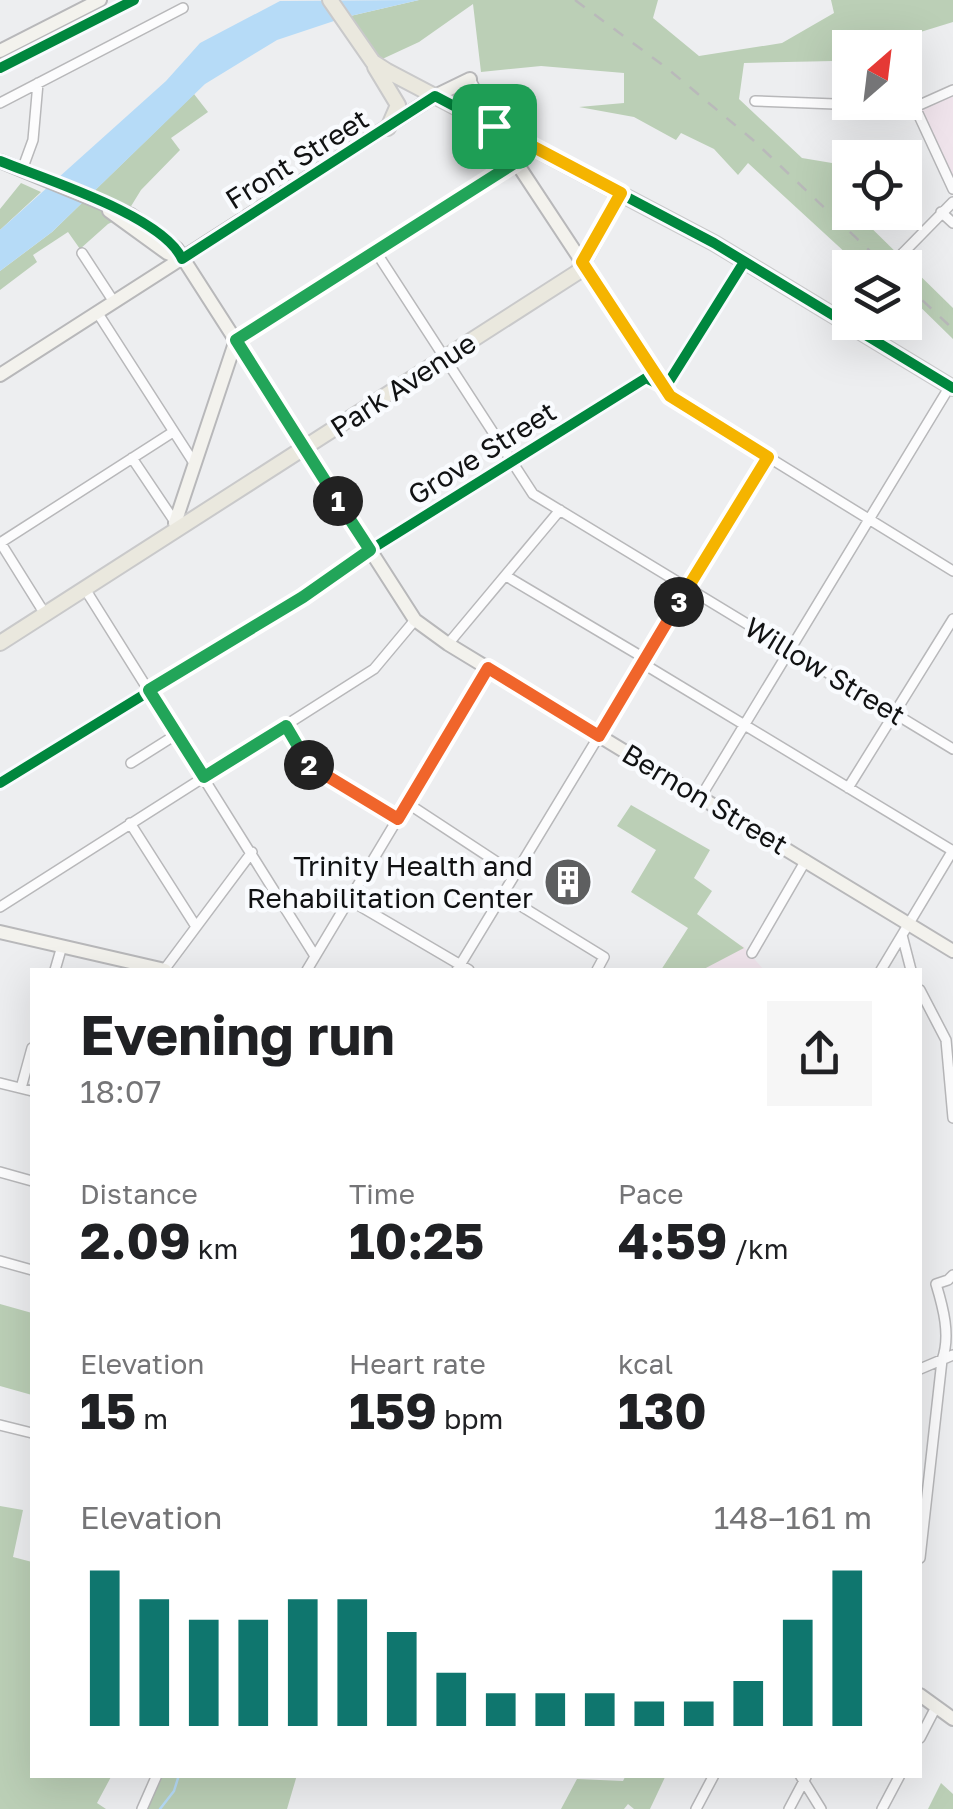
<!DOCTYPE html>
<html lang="en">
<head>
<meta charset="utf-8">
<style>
  body { margin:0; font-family:"Golos Text",sans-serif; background:#f6f6f6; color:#202124; height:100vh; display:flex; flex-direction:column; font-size:38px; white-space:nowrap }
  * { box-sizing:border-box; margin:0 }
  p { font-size:32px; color:#757577 }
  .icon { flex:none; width:55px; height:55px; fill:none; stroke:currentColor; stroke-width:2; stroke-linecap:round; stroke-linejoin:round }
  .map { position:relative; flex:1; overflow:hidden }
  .details { position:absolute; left:30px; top:968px; width:892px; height:810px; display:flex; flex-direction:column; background:#fff; border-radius:0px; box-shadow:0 10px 40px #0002 }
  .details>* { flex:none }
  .needle { width:65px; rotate:28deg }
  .tools { position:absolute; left:832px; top:30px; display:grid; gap:20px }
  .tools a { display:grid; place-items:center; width:90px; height:90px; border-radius:0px; background:#fff; box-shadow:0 10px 40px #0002; font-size:50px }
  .pin { position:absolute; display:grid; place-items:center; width:85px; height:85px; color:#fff; margin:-42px; border-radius:20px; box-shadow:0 5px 15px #0006 }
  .km { position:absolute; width:50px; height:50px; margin:-25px; border-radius:50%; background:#222; color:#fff; font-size:28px; line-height:50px; text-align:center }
  .round { display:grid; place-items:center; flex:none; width:105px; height:105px; border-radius:0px; background:#f6f6f6 }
  .overview { display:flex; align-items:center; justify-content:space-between; height:170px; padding:0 50px }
  h1 { font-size:55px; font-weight:700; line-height:75px }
  .stats { display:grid; grid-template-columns:repeat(3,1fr); gap:15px; height:170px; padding:10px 50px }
  .stats div { display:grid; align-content:center }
  .stats b { font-size:50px; font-weight:700 }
  .stats small { font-size:28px; font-weight:400 }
  .stats p { font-size:28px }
  .chart { height:280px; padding:20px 50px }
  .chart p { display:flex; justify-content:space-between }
  .chart svg { width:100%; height:180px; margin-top:10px; stroke:#0f766e; stroke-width:6 }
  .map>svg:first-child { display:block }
</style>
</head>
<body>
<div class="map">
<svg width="953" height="1809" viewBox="0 0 953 1809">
  <rect width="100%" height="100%" fill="#edeef0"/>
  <path fill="#f0e4ec" d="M953 89V179L918 104Z
    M742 945 764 970H661Z"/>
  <path fill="#bbcfb6" d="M419 0H658L653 18 699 56 782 43 834 13 831 0H953V22L888 42 887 34 834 38V61L744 63 739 99 802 158 850 166V212L856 213 953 308V339L905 292V268L861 267 748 163 738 175 714 149 681 133 676 140 634 117 579 107 624 103V73L541 66 481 72 473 4 419 42 378 61 346 17Z
    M194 94 208 112 171 138 180 150 141 190 125 216 108 224 80 249 68 232 33 255 37 262 0 290V271L52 232Z
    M21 183 41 192 0 230V209Z
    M631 805 710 850 694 878 712 891 697 914 744 948 702 970H661L688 928 631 892 656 850 617 826Z
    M0 1304 32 1313V1395L0 1386Z
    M0 1506 23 1510 13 1557 32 1562V1775H112L97 1803 106 1809H0Z
    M159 1775H297L287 1809H144Z
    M626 1775H666L650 1809H634L628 1804 624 1809H561L577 1779 623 1781Z
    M941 1783 953 1794V1809H928Z"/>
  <path fill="#b6dbf7" d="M419 0 346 17 277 40 205 84 52 232 0 271V230L166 81 200 43 280 1Z"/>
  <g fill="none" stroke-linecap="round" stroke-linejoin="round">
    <path stroke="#b6dbf7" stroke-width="2.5" d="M160 1809 174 1791 179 1775"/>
    <g stroke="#b8b8ba" stroke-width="12">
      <path id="street" d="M470 79 516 162
        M755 101 915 107 953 90
        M0 103 183 8
        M915 107 953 189
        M22 170 33 140 38 83
        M941 212 953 223
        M376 252 533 494 953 749
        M82 253 114 302
        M903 253 953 202
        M582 262 669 396 953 571
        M97 312 194 463
        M132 458 175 522
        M0 542 45 614
        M0 543 173 432
        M506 576 644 658
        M85 589 315 956
        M448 644 560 510
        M642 663 953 851
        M287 726 307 764 398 819
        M131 763 177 734
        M0 783 303 597 370 550 646 378 660 385 670 380 744 262
        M848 788 953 619
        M700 798 950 386
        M407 803 515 874
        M130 823 195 925
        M503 895 604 957 597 970
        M348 899 469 970
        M0 907 374 669 415 620
        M902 935 911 970
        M752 953 806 860
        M55 970 62 946
        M164 970 252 852
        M307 970 488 668
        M457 970 768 457
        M881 970 953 850
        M920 990 946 1040 953 1118
        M0 1083 32 1091
        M21 1088 32 1048
        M0 1172 32 1181
        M0 1261 32 1270
        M920 1369 953 1355
        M0 1425 32 1433
        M920 1558 942 1360C951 1336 943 1307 936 1284L948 1280 953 1275
        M920 1738 936 1707
        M800 1775 821 1809
        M142 1809 157 1775
        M696 1809 714 1775
        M789 1809 806 1777
        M882 1809 900 1775"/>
    </g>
    <g stroke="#b8b8ba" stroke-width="16">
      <path id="secondary" d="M0 51 100 0
        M0 161 131 215 177 249 415 620 448 644 953 951
        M516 162 582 262
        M109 211 167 253 182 259
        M0 375 435 96 470 79
        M175 523 236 340 536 148
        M0 932 165 970
        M920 1695 953 1719"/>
    </g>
    <g stroke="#c9c9ca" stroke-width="18">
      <path id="primary" d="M330 0 373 62 387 71 714 243 953 388
        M375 67 398 105 388 128
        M0 643 578 272 621 193"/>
    </g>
    <use href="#street" stroke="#fcfcfd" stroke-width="9"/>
    <use href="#secondary" stroke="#f3f2ed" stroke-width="12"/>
    <use href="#primary" stroke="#eae8de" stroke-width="14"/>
    <path stroke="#b9b9ba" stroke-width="2.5" stroke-dasharray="12 12" stroke-linecap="butt" d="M575 0 668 69 753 140 888 268
      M905 284 953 329"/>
    <g stroke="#b8b8ba" stroke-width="12" stroke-linecap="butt">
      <path id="street-bridge" d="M888 268 903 253"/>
    </g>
    <use href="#street-bridge" stroke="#fcfcfd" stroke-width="9"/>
    <g stroke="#f9fbfe" stroke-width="16">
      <path id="cycleway" d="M0 68 134 0
        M0 161C44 179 163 216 182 259
        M182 259 435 96 714 243 953 388
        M0 783 303 597 370 550 646 378 660 385 670 380 744 262"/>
    </g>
    <use href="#cycleway" stroke="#00873e" stroke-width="10"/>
  </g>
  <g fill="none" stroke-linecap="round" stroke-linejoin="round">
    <g stroke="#fff" stroke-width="20">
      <path id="split-1" d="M338 501 236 340 516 162 494 126"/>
    </g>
    <g stroke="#fff" stroke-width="20">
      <path id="split-2" d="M309 765 286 726 204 777 149 690 303 597 370 550 338 501"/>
    </g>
    <g stroke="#fff" stroke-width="20">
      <path id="split-3" d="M309 765 398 819 488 668 599 736 679 602"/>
    </g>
    <g stroke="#fff" stroke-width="20">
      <path id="split-4" d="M494 126 621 193 582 262 670 396 768 457 679 602"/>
    </g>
    <use href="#split-1" stroke="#22a559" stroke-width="12"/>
    <use href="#split-2" stroke="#22a559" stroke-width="12"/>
    <use href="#split-3" stroke="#f0652b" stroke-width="12"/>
    <use href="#split-4" stroke="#f5b400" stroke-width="12"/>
  </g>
  <defs>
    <g id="building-disc" transform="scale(2.5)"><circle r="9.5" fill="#5e5f60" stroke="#f9fbfe"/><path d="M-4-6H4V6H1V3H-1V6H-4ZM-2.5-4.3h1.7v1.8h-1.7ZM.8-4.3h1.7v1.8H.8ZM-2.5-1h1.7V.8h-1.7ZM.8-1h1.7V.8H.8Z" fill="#fff"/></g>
  </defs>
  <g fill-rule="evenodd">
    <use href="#building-disc" x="568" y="882"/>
  </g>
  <g text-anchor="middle" stroke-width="9" stroke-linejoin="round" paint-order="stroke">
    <g font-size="28" fill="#111213" stroke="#f9fbfe">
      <text transform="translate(297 159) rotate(-32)" y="10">Front Street</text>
      <text transform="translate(403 385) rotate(-33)" y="10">Park Avenue</text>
      <text transform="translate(482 453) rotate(-32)" y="10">Grove Street</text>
      <text transform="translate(825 671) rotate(31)" y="10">Willow Street</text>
      <text transform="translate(705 799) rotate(31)" y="10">Bernon Street</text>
    </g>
    <g font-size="28" fill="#111213" stroke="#f9fbfe" text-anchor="end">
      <text x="533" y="876">Trinity Health and<tspan x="533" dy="32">Rehabilitation Center</tspan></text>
    </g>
  </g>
</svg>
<div class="tools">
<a><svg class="needle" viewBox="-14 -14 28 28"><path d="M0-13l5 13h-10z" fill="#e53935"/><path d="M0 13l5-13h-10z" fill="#757577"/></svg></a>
<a><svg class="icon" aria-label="locate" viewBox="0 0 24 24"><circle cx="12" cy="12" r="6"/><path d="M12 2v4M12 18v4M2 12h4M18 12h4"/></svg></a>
<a><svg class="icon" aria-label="layers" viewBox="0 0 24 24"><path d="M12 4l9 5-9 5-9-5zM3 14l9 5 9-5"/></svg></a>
</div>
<div class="pin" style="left:494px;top:126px;background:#1e9e55"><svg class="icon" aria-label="arrive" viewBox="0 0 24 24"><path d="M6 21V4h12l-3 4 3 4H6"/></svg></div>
<b class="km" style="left:338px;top:501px">1</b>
<b class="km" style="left:309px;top:765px">2</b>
<b class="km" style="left:679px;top:602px">3</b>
<section class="details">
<div class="overview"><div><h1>Evening run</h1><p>18:07</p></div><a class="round"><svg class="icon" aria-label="share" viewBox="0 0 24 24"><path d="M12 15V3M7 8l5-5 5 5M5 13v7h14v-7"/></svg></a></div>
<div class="stats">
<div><p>Distance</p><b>2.09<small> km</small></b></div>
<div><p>Time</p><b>10:25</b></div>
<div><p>Pace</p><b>4:59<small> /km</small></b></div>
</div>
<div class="stats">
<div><p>Elevation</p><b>15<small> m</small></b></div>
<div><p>Heart rate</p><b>159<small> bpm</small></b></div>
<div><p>kcal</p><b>130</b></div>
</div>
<div class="chart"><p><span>Elevation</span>148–161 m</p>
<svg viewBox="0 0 160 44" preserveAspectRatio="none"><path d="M5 44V6M15 44V13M25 44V18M35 44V18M45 44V13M55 44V13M65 44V21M75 44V31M85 44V36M95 44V36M105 44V36M115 44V38M125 44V38M135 44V33M145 44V18M155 44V6"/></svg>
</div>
</section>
</div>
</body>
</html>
